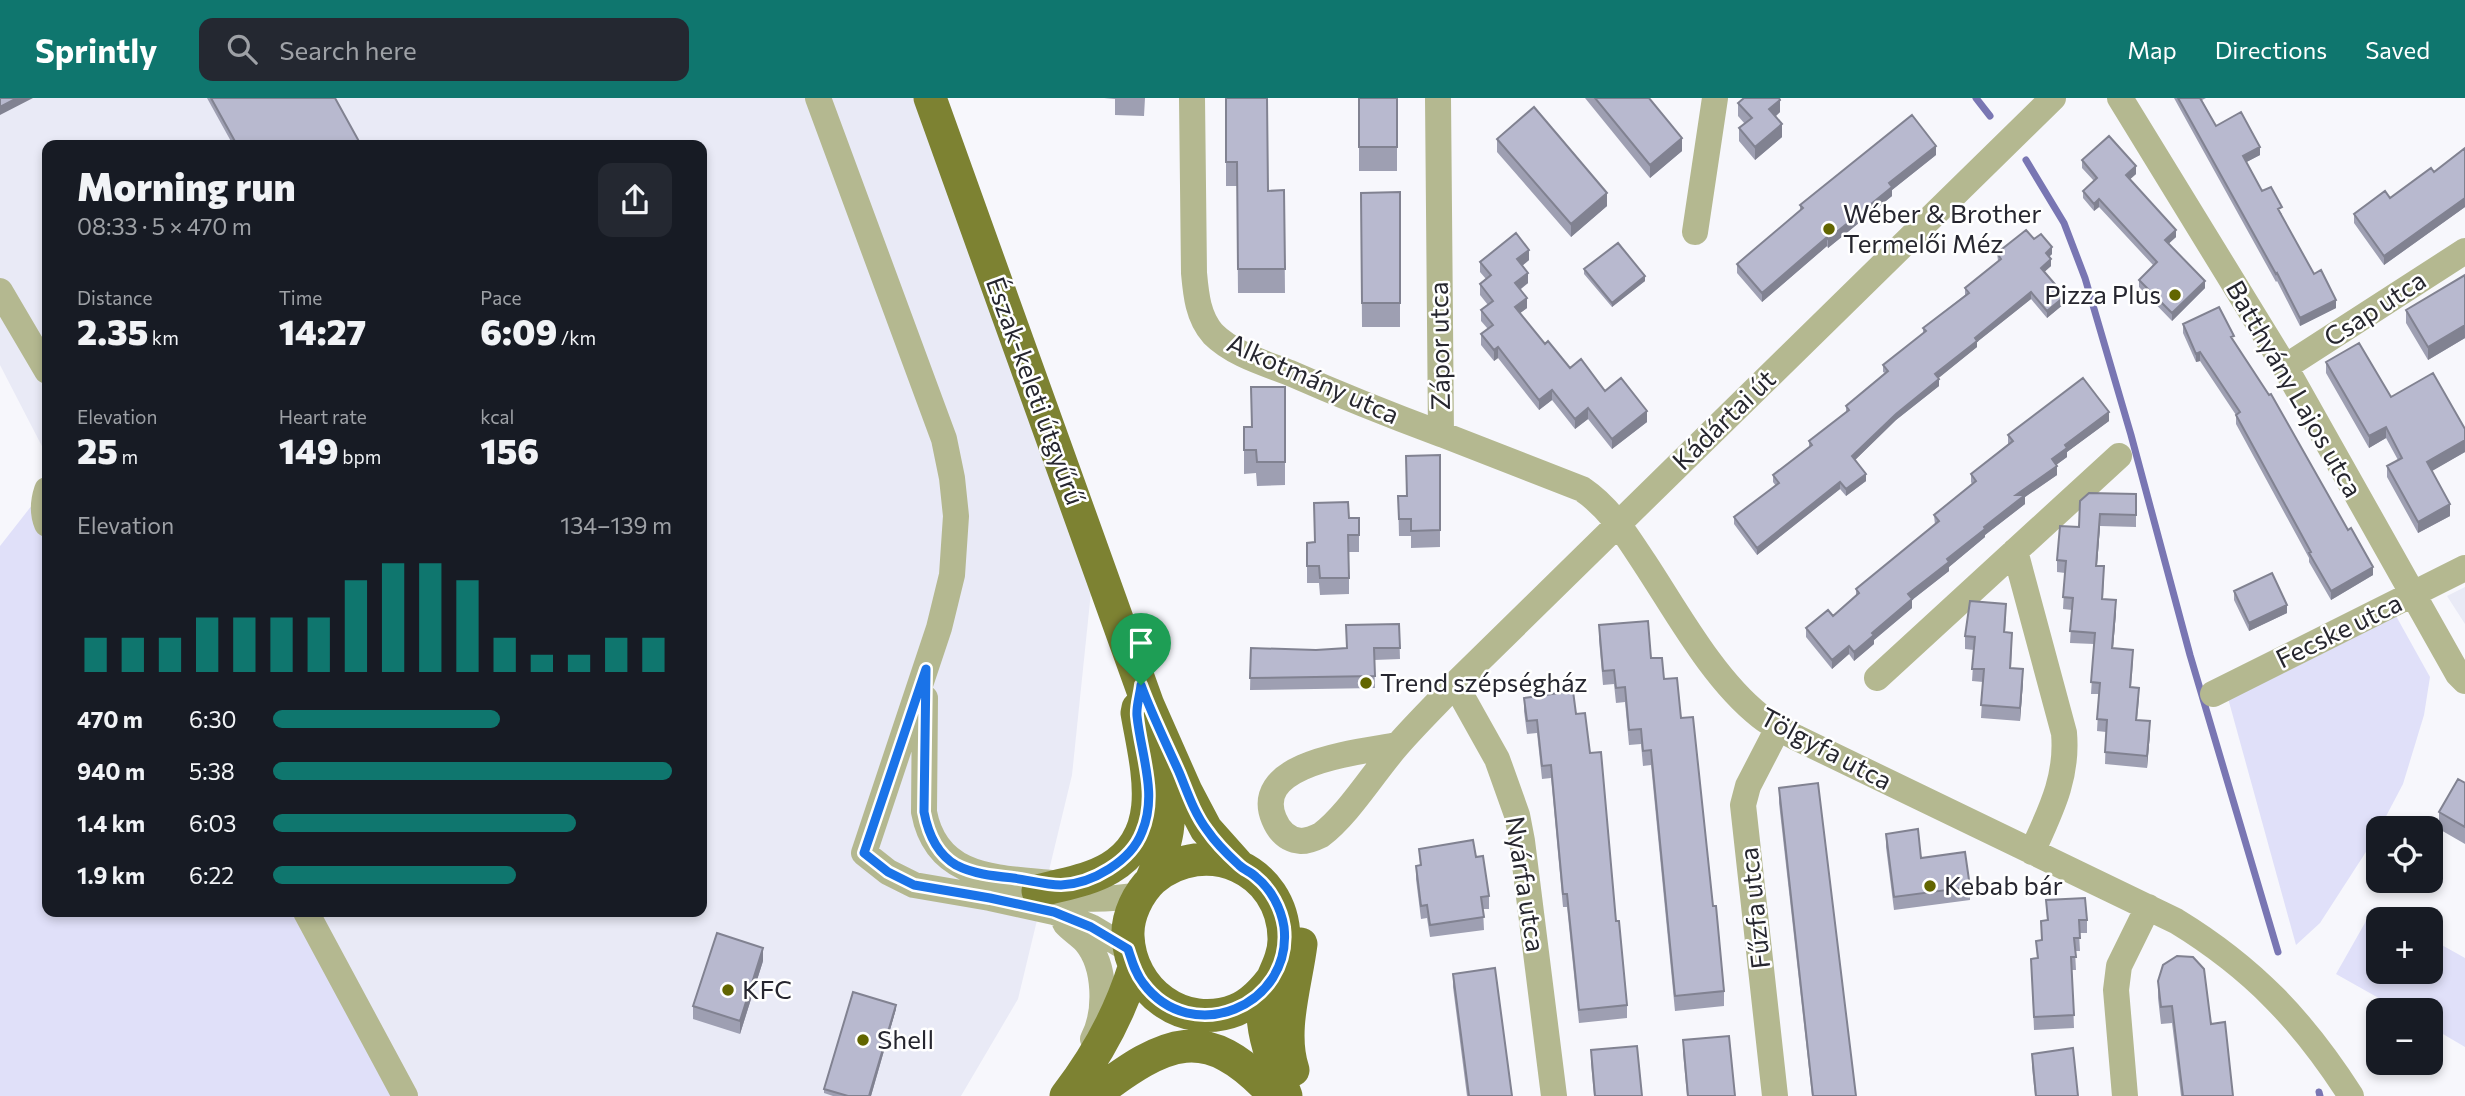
<!DOCTYPE html>
<html lang="en">
<head>
<meta charset="utf-8">
<style>
  body { margin:0; font-family:Commissioner,sans-serif; background:#242831; color:#f1f3f6; height:100vh; display:flex; flex-direction:column; font-size:26px; white-space:nowrap }
  * { box-sizing:border-box; margin:0 }
  p { font-size:23px; color:#9ea1a6 }
  .icon { flex:none; width:38px; height:38px; fill:none; stroke:currentColor; stroke-width:2; stroke-linecap:round; stroke-linejoin:round }
  .map { position:relative; flex:1; overflow:hidden }
  .details { position:absolute; left:42px; top:42px; width:665px; height:777px; display:flex; flex-direction:column; background:#171b24; border-radius:14px; box-shadow:0 4px 10px #0003 }
  .details>* { flex:none }
  .controls { position:absolute; left:2366px; top:718px; display:grid; gap:14px }
  .controls a { display:grid; place-items:center; width:77px; height:77px; border-radius:14px; background:#171b24; box-shadow:0 4px 10px #0003; font-size:35px }
  .pin { position:absolute; display:grid; place-items:center; width:60px; height:60px; color:#fff; margin:-72px -30px; border-radius:50% 50% 50% 0; rotate:-45deg; box-shadow:0 0 7px #0007 }
  .pin .icon { rotate:45deg }
  .round { display:grid; place-items:center; flex:none; width:74px; height:74px; border-radius:14px; background:#242831 }
  .head { display:flex; align-items:center; justify-content:space-between; height:119px; padding:0 35px }
  h1 { font-size:38px; font-weight:800; line-height:52px }
  .stats { display:grid; grid-template-columns:repeat(3,1fr); gap:10px; height:119px; padding:7px 35px }
  .stats div { display:grid; align-content:center }
  .stats b { font-size:35px; font-weight:800 }
  .stats small { font-size:19px; font-weight:400 }
  .stats p { font-size:19px }
  .chart { height:196px; padding:14px 35px }
  .chart p { display:flex; justify-content:space-between }
  .chart svg { width:100%; height:126px; margin-top:7px; stroke:#0f766e; stroke-width:6 }
  ul { padding:0 35px; list-style:none; font-size:23px }
  li { display:grid; grid-template-columns:112px 84px 1fr; align-items:center; height:52px }
  li i { height:18px; border-radius:9px; background:#0f766e }
  header { display:flex; align-items:center; gap:42px; box-sizing:border-box; height:98px; padding:0 35px; background:#0f766e; color:#fff }
  header strong { font-size:33px }
  nav { display:flex; gap:38px; margin-inline-start:auto; font-size:24px }
  .search { width:490px; height:63px; background:#242831; display:flex; align-items:center; gap:18px; box-sizing:border-box; padding:0 24px; border-radius:14px; color:#9ea1a6; font-size:26px }
  .map>svg:first-child { display:block }
</style>
</head>
<body>
<header>
<strong>Sprintly</strong>
<div class="search"><svg class="icon" aria-label="search" viewBox="0 0 24 24"><circle cx="10" cy="10" r="6"/><path d="M15 15l6 6"/></svg>Search here</div>
<nav><a>Map</a><a>Directions</a><a>Saved</a></nav>
</header>
<div class="map">
<svg width="2465" height="998" viewBox="0 0 2465 998">
  <rect width="100%" height="100%" fill="#f7f7fc"/>
  <path fill="#e9eaf6" d="M0 0H926L1091 494 1072 677 1018 901 961 998H400L298 814H702V47H47V358L0 267Z
    M2465 489V526L2447 498Z"/>
  <path fill="#e0e0f9" d="M47 388V814H298L400 998H0V448Z
    M2391 509 2430 579 2424 617 2403 686 2373 743 2320 825 2296 847 2226 593Z
    M2374 809 2395 821H2378V873H2431V841L2465 860V949L2431 929V912H2400L2336 876Z"/>
  <g fill="none" stroke-linecap="round" stroke-linejoin="round">
    <path stroke="#7976b3" stroke-width="7" d="M1976 0 1990 18
      M2026 62 2064 125 2085 180 2131 337 2190 557 2278 854
      M2319 994 2320 998"/>
    <path stroke="#b4b890" stroke-width="26" d="M818 0 944 341 952 380 956 418 952 477 939 530 864 755 888 774 914 787 990 800 1054 814 1091 829 1128 851
      M1192 0 1194 175C1196 197 1198 219 1213 236 1233 256 1264 265 1290 275 1340 297 1390 317 1441 336
      M1438 0 1441 336 1582 391C1610 410 1626 437 1644 464 1677 514 1713 581 1760 618 1771 627 1784 633 1797 640L2176 823C2253 870 2303 923 2351 998
      M2120 0 2285 269 2458 576 2465 583
      M1695 134 1715 0
      M0 193 47 273
      M2285 269 2465 153
      M47 392C43 404 42 414 47 426
      M2015 453 2064 635C2068 680 2050 714 2032 754
      M1877 580 2119 358
      M1455 586 1497 661 1517 717 1522 743 1554 998
      M2213 596 2465 470
      M925 600 924 714C937 784 1002 779 1059 786
      M1397 647C1363 654 1250 663 1274 721 1279 733 1287 742 1301 743 1307 743 1315 740 1321 737 1348 717 1374 674 1397 648 1415 627 1436 607 1455 586L2053 0
      M1044 795C1075 803 1108 802 1140 797
      M306 814 405 998
      M1065 825C1071 832 1080 837 1086 844 1106 868 1107 914 1093 941
      M1775 998 1743 707 1748 688 1778 630
      M2125 998 2116 892 2119 868 2148 809"/>
    <path stroke="#7d8232" stroke-width="33" d="M930 0 1148 607 1186 693 1206 731 1239 768
      M1151 783C1167 746 1174 720 1164 681
      M1038 793C1062 786 1088 783 1110 770 1167 736 1146 668 1137 615L1138 610
      M1275 877C1265 891 1253 905 1236 912 1183 933 1130 892 1128 838 1127 818 1138 795 1153 781 1206 737 1283 771 1284 840 1285 866 1263 890 1263 911 1262 939 1276 971 1286 998
      M1293 972C1280 933 1296 886 1301 846
      M1095 996C1166 943 1205 922 1273 996
      M1066 998C1097 958 1119 918 1134 870"/>
  </g>
  <path fill="#9e9fb2" d="M207 0H335L361 47H233Z
    M1104 0H1145L1144 18 1115 17V1Z
    M1226 0 1268 93 1284 92 1285 195H1238L1237 88H1226Z
    M1359 0H1397V73H1359Z
    M1585 0H1649L1682 53 1650 80Z
    M2174 0H2206L2202 2 2216 28 2260 57 2246 64 2262 93 2282 116 2281 117 2314 176 2336 210 2300 228 2277 183 2276 184Z
    M1738 5 1780 14 1775 19 1782 39 1755 62 1739 43V30L1745 26 1738 18Z
    M1497 41 1607 108 1571 139 1497 54Z
    M2465 50V109L2384 167 2354 125V116L2390 100 2434 74Z
    M1936 57 1892 92V98L1828 150 1827 148 1762 204 1737 175V166L1800 112V107Z
    M2082 62 2136 76 2130 81 2176 139 2168 146 2205 190 2172 223 2139 189V182L2153 167 2099 109 2094 113 2083 100V93L2094 83 2082 70Z
    M1400 94V229H1362L1361 95Z
    M2034 141 2052 156 2049 159 2051 168 2044 174 2065 205 2047 220 2031 201 1977 244V249L1938 280 1939 288 1896 322 1855 362 1866 383 1846 398 1840 391 1757 457 1734 426V419L1776 388 1773 384V377L1809 349V343L1846 315V308L1885 275 1883 274V267L1923 235V230L1965 197V190L1998 163 1997 155Z
    M1529 162 1522 168 1528 185 1521 191 1527 210 1520 215 1545 246 1570 270 1605 293 1647 324 1612 351 1588 321 1575 331 1552 302 1539 312 1498 260 1494 263 1481 247V236L1488 231 1481 223V212L1488 207 1480 197V186L1486 181 1480 174V164Z
    M1584 171 1645 183 1612 209 1584 176Z
    M2465 177V240L2428 262 2406 225V212Z
    M2183 226 2234 243 2373 477 2331 502 2309 464V460L2236 326V317L2200 263 2196 264 2183 235Z
    M2326 264 2391 299 2465 354 2431 373 2450 418 2418 435 2387 379V368L2398 362 2386 340 2369 350 2326 275Z
    M1285 289V387L1257 388 1256 375 1244 376V329H1252Z
    M2109 323 2067 354V359L2056 367 2057 377 2025 399V406L1985 437V439L1949 469V473L1912 502V510L1874 542V546L1854 563 1849 556 1832 571 1806 539V530L1833 518 1856 498V491L1935 427 1934 417 1972 386 1971 384V376L2008 346V337Z
    M1440 357V449L1411 450V438H1399L1398 398H1406Z
    M2136 396V429L2100 428 2097 468 2104 480 2103 501 2116 514 2113 550 2133 564 2131 589 2139 601 2137 622 2150 635 2147 670 2105 666 2106 634 2097 633 2099 596H2091L2094 546 2070 545 2072 512 2063 511 2065 475 2057 474V462L2079 429 2080 403Z
    M1349 420H1359V454H1349V496L1320 497 1319 485H1307V445L1314 444Z
    M2234 493 2287 515 2249 533 2234 502Z
    M2006 519 2005 534 2012 548 2011 570 2023 584 2020 623 1981 620 1983 584 1972 583 1974 552 1965 551V538Z
    M1399 526 1400 561 1374 562 1375 590 1250 592 1251 550 1316 552 1346 550Z
    M1599 527 1651 560 1664 581 1681 620 1713 808 1724 893V908L1675 913 1651 667 1643 668 1641 646 1629 647 1625 604 1616 605 1614 586 1603 587 1599 542Z
    M1524 600 1576 616 1590 655 1616 823 1627 907V920L1579 925 1567 809H1563L1551 680 1542 681 1537 635 1527 636 1524 613Z
    M2465 685V746L2439 731V714Z
    M1779 690 1856 998H1812L1779 705Z
    M1886 736 1921 760 1970 789V802L1894 812 1886 749Z
    M1419 751 1476 759 1489 798V811H1483L1484 832 1430 839 1427 820 1421 821 1416 781V768L1420 767Z
    M2046 802 2087 822V835H2079L2080 853H2075L2076 872H2072L2074 930 2034 932 2031 861 2037 860 2036 843 2041 842V823L2047 822Z
    M763 863 740 936 693 921V908Z
    M1453 876 1512 998H1467L1453 889Z
    M2158 883 2211 926 2233 998H2181L2172 925 2161 926 2158 900Z
    M896 911 871 998H833L824 995V991Z
    M1683 942 1735 998H1687L1683 955Z
    M1591 952 1642 998H1594L1591 965Z
    M2032 956 2078 998H2035L2032 969Z"/>
  <path fill="#818291" d="M17 0H33L0 17V9Z
    M1780 2V14L1769 24V11Z
    M1782 26V39L1755 62V49Z
    M1682 40V53L1650 80V67Z
    M1936 48V57L1892 92V98L1828 150V141L1889 85Z
    M2260 49V57L2243 66V58Z
    M2136 68V76L2126 85V77Z
    M1607 95V108L1571 139V126Z
    M2465 100V109L2384 167V158Z
    M2099 101V109L2094 113V106Z
    M2176 132V139L2165 149V142Z
    M1827 139V148L1762 204V195Z
    M2052 149V156L2046 161V155Z
    M1529 152V162L1517 172V161Z
    M2051 161V168L2041 177V170Z
    M1528 175V185L1515 195V185Z
    M1645 178V183L1612 209V205Z
    M2205 183V190L2172 223V215Z
    M2031 194V201L1977 244V249L1935 283V276L1975 240Z
    M2065 198V205L2047 220V213Z
    M1527 200V210L1515 219V209Z
    M2336 202V210L2300 228V220Z
    M2465 227V240L2428 262V249Z
    M1498 249V260L1494 263V252Z
    M2200 254V263L2196 264V256Z
    M1939 281V288L1896 322 1852 365V358L1896 316Z
    M1552 292V302L1539 312V302Z
    M1588 310V321L1575 331V321Z
    M1647 313V324L1612 351V341Z
    M2109 314V323L2067 354V359L2052 370V361L2065 347Z
    M2386 329V340L2369 350V338Z
    M2465 342V354L2427 376V364Z
    M2057 368V377L2025 399V406L1985 437V439L1949 469V473L1912 502V510L1874 542V546L1854 563V554L1908 496 1984 429 2016 397Z
    M1866 376V383L1846 398V391Z
    M1840 384V391L1757 457V450Z
    M2450 406V418L2418 435V424Z
    M2100 416V428L2096 479V468Z
    M2373 469V477L2331 502V493Z
    M2116 502V514L2112 562V550Z
    M2287 507V515L2249 533V525Z
    M1849 548V556L1832 571V562Z
    M2023 571V584L2020 623V610Z
    M2150 623V635L2147 670V658Z
    M763 850V863L740 936V923Z
    M896 907V911L871 998H869Z"/>
  <path fill="#b8b9cf" stroke="#818291" stroke-width="2" d="M0 0H17L0 9Z
    M211 0H335L361 47H237Z
    M1226 0H1267L1268 93 1284 92 1285 171H1238L1237 64H1226Z
    M1359 0H1397V49H1359Z
    M1595 0H1649L1682 40 1650 67Z
    M1744 0H1779L1780 2 1769 11 1782 26 1755 49 1739 30 1752 20 1738 5Z
    M2178 0H2200L2216 28 2241 14 2260 49 2243 58 2262 93 2271 89 2282 109 2278 111 2314 176 2321 172 2336 202 2300 220 2277 175 2276 176Z
    M1534 9 1607 95 1571 126 1497 41Z
    M1912 17 1936 48 1889 85 1892 89 1828 141 1827 139 1762 195 1737 166 1803 110 1800 107Z
    M2109 38 2136 68 2126 77 2176 132 2165 142 2205 183 2172 215 2139 182 2157 164 2099 101 2094 106 2083 93 2097 80 2082 62Z
    M2465 50V100L2384 158 2354 116 2385 93 2390 100 2431 70 2434 74Z
    M1400 94V205H1362L1361 95Z
    M2026 132 2034 141 2041 136 2052 149 2046 155 2051 161 2041 170 2065 198 2047 213 2031 194 1975 240 1977 243 1935 276 1939 281 1896 316 1852 358 1866 376 1846 391 1840 384 1757 450 1734 419 1779 385 1773 377 1812 347 1809 343 1849 312 1846 308 1888 273 1883 267 1926 233 1923 230 1969 195 1965 190 2001 161 1997 155Z
    M1516 135 1529 152 1517 161 1528 175 1515 185 1527 200 1515 209 1545 246 1548 243 1570 270 1581 261 1605 293 1621 280 1647 313 1612 341 1588 310 1575 321 1552 292 1539 302 1498 249 1494 252 1481 236 1493 227 1481 212 1493 203 1480 186 1491 177 1480 164Z
    M1618 145 1645 178 1612 205 1584 171Z
    M2465 177V227L2428 249 2406 212Z
    M2219 209 2234 238 2231 239 2269 297 2271 296 2348 432 2351 430 2373 469 2331 493 2309 455 2311 454 2236 317 2240 314 2200 254 2196 256 2183 226Z
    M2359 245 2391 299 2433 275 2465 331V342L2427 364 2450 406 2418 424 2387 368 2402 360 2386 329 2369 338 2326 264Z
    M2083 280 2109 314 2065 347 2067 350 2052 361 2057 368 2016 397H2025L1984 429 1985 431 1947 461 1949 464 1908 496 1912 501 1872 535 1874 537 1854 554 1849 548 1832 562 1806 530 1828 512 1833 518 1859 495 1856 491 1939 423 1934 417 1976 383 1971 376 2013 343 2008 337Z
    M1251 289H1285V364H1257L1256 352H1244V329H1252Z
    M1440 357V432L1411 433V421H1399L1398 398H1407L1406 358Z
    M2089 395 2136 396V417L2100 416 2096 468H2104L2102 501 2116 502 2112 550 2133 552 2130 589 2139 590 2136 622 2150 623 2147 658 2105 654 2107 622 2097 621 2100 585 2091 584 2095 535 2070 533 2073 500 2063 499 2066 463 2057 462 2060 428 2079 429 2080 403Z
    M1348 404 1349 420H1359V437H1348L1349 480H1320L1319 468H1307V445L1315 444 1314 405Z
    M2272 475 2287 507 2249 525 2234 493Z
    M1970 503 2006 506 2004 534 2012 535 2010 570 2023 571 2020 610 1981 607 1984 571H1972L1975 539 1965 538Z
    M1648 523 1651 560H1662L1664 581 1677 580 1681 620 1693 619 1713 808H1716L1724 893 1675 898 1651 652 1643 653 1641 631 1629 632 1625 589 1616 590 1614 572 1603 573 1599 527Z
    M1399 526 1400 550H1374L1375 578 1250 580 1251 550 1316 552 1347 550 1346 527Z
    M1573 593 1576 616 1585 615 1590 655 1601 654 1616 823H1619L1627 907 1579 912 1567 796H1563L1551 667 1542 668 1537 622 1527 623 1524 600Z
    M2458 681 2465 685V729L2439 714Z
    M1818 685 1856 998H1813L1779 690Z
    M1918 731 1921 760 1965 754 1970 789 1894 799 1886 736Z
    M1473 742 1476 759 1483 758 1489 798 1481 799 1484 819 1430 827 1427 807 1421 808 1416 768 1421 767 1419 751Z
    M2085 800 2087 822H2079L2080 840H2074L2076 859H2071L2074 917 2034 919 2031 861 2038 860 2036 843 2042 842 2041 823 2048 822 2046 802Z
    M717 835 763 850 740 923 693 908Z
    M2177 858 2193 859 2204 871 2211 926 2225 924 2233 998H2183L2172 908 2161 909 2158 883 2163 867Z
    M1495 870 1512 998H1469L1453 876Z
    M853 894 896 907 869 998H848L824 991Z
    M1729 938 1735 998H1688L1683 942Z
    M1637 948 1642 998H1595L1591 952Z
    M2073 950 2078 998H2036L2032 956Z"/>
  <g fill="none" stroke-linecap="round" stroke-linejoin="round">
    <g stroke="#fff" stroke-width="14">
      <path id="route" d="M926 571 924 714C928 735 937 756 956 767 973 776 994 778 1013 780 1028 782 1046 787 1061 787 1092 786 1131 763 1142 734 1158 696 1141 657 1137 618 1136 608 1140 597 1141 587 1152 617 1166 645 1179 674 1187 693 1194 715 1207 732 1215 744 1228 757 1239 767 1244 772 1251 774 1256 779 1271 791 1281 810 1284 829 1293 908 1191 950 1143 885 1135 875 1132 863 1128 851L1091 829 1054 814 990 800 914 787 888 774 864 755Z"/>
    </g>
    <use href="#route" stroke="#1a73e8" stroke-width="9"/>
  </g>
  <g fill="#626500" stroke="#fff" stroke-width="2.5">
    <circle cx="1829" cy="131" r="7"/>
    <circle cx="2175" cy="197" r="7"/>
    <circle cx="1366" cy="585" r="7"/>
    <circle cx="1930" cy="788" r="7"/>
    <circle cx="728" cy="892" r="7"/>
    <circle cx="863" cy="942" r="7"/>
  </g>
  <g text-anchor="middle" stroke-width="5" stroke-linejoin="round" paint-order="stroke">
    <g font-size="26" fill="#26262f" stroke="#fff" text-anchor="start">
      <text x="1843" y="125">Wéber &amp; Brother<tspan x="1843" dy="30">Termelői Méz</tspan></text>
      <text x="2161" y="206" text-anchor="end">Pizza Plus</text>
      <text x="1380" y="594">Trend szépségház</text>
      <text x="1944" y="797">Kebab bár</text>
      <text x="742" y="901">KFC</text>
      <text x="877" y="951">Shell</text>
    </g>
    <g font-size="26" fill="#26262f" stroke="#fff">
      <text transform="translate(2375 211) rotate(-33)" y="9">Csap utca</text>
      <text transform="translate(1440 248) rotate(-91)" y="9">Zápor utca</text>
      <text transform="translate(1313 281) rotate(24)" y="9">Alkotmány utca</text>
      <text transform="translate(2294 291) rotate(60)" y="9">Batthyány Lajos utca</text>
      <text transform="translate(1035 293) rotate(70)" y="9">Észak-keleti útgyűrű</text>
      <text transform="translate(1724 322) rotate(-44)" y="9">Kádártai út</text>
      <text transform="translate(2339 533) rotate(-26)" y="9">Fecske utca</text>
      <text transform="translate(1826 651) rotate(28)" y="9">Tölgyfa utca</text>
      <text transform="translate(1525 786) rotate(81)" y="9">Nyárfa utca</text>
      <text transform="translate(1755 810) rotate(-96)" y="9">Fűzfa utca</text>
    </g>
  </g>
</svg>
<div class="controls">
<a><svg class="icon" aria-label="locate" viewBox="0 0 24 24"><circle cx="12" cy="12" r="6"/><path d="M12 2v4M12 18v4M2 12h4M18 12h4"/></svg></a>
<a>+</a>
<a>−</a>
</div>
<div class="pin" style="left:1141px;top:587px;background:#1e9e55"><svg class="icon" aria-label="arrive" viewBox="0 0 24 24"><path d="M6 21V4h12l-3 4 3 4H6"/></svg></div>
<section class="details">
<div class="head"><div><h1>Morning run</h1><p>08:33 · 5 × 470 m</p></div><a class="round"><svg class="icon" aria-label="share" viewBox="0 0 24 24"><path d="M12 15V3M7 8l5-5 5 5M5 13v7h14v-7"/></svg></a></div>
<div class="stats">
<div><p>Distance</p><b>2.35<small> km</small></b></div>
<div><p>Time</p><b>14:27</b></div>
<div><p>Pace</p><b>6:09<small> /km</small></b></div>
</div>
<div class="stats">
<div><p>Elevation</p><b>25<small> m</small></b></div>
<div><p>Heart rate</p><b>149<small> bpm</small></b></div>
<div><p>kcal</p><b>156</b></div>
</div>
<div class="chart"><p><span>Elevation</span>134–139 m</p>
<svg viewBox="0 0 160 44" preserveAspectRatio="none"><path d="M5 44V32M15 44V32M25 44V32M35 44V25M45 44V25M55 44V25M65 44V25M75 44V12M85 44V6M95 44V6M105 44V12M115 44V32M125 44V38M135 44V38M145 44V32M155 44V32"/></svg>
</div>
<ul>
<li><b>470 m</b>6:30<i style="width:57%"></i></li>
<li><b>940 m</b>5:38<i style="width:100%"></i></li>
<li><b>1.4 km</b>6:03<i style="width:76%"></i></li>
<li><b>1.9 km</b>6:22<i style="width:61%"></i></li>
</ul>
</section>
</div>
</body>
</html>
